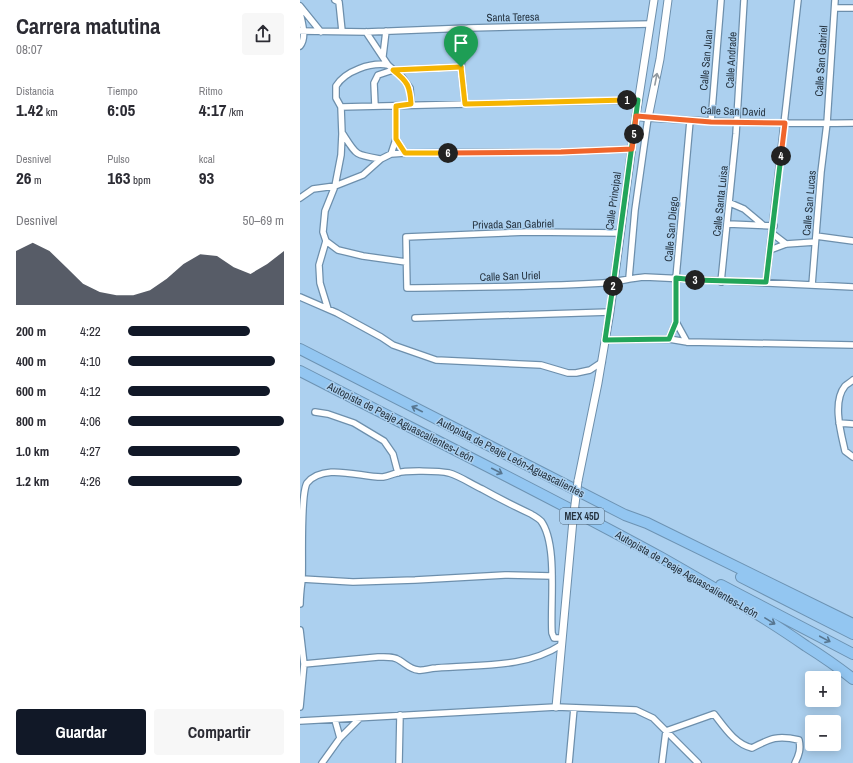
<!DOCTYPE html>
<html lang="es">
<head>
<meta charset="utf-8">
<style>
  body { margin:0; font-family:"Archivo Narrow",sans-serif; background:#f7f7f7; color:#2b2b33; height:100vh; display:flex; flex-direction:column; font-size:15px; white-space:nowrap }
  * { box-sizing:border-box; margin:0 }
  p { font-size:13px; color:#7c7c81 }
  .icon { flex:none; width:22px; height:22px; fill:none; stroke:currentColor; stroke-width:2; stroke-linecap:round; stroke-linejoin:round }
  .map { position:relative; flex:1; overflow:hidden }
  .panel { display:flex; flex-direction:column; background:#fff; width:300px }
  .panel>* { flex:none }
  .fabs { position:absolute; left:505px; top:671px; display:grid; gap:8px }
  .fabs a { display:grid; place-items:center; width:36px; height:36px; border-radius:4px; background:#fff; box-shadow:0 2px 10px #0003; font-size:20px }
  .pin { position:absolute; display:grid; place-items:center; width:34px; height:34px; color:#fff; margin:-41px -17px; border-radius:50% 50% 50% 0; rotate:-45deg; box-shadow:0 0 4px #0007 }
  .pin .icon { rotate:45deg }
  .km { position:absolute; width:20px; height:20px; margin:-10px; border-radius:50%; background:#222; color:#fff; font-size:11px; line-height:20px; text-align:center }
  .round { display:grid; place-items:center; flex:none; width:42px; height:42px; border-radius:4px; background:#f7f7f7 }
  .summary { display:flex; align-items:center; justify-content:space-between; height:68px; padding:0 16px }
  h1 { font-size:22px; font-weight:700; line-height:30px }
  .stats { display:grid; grid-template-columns:repeat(3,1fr); gap:6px; height:68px; padding:4px 16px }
  .stats div { display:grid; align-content:center }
  .stats b { font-size:17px; font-weight:700 }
  .stats small { font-size:11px; font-weight:400 }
  .stats p { font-size:11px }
  .chart { height:112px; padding:8px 16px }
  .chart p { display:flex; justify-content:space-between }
  .chart svg { width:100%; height:72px; margin-top:4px; fill:#111827; opacity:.7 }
  .cta { display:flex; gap:8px; margin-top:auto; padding:8px 16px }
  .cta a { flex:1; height:46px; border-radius:4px; background:#111827; color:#fff; font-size:16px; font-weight:700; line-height:46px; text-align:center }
  .cta a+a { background:#f7f7f7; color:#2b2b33 }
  ul { padding:0 16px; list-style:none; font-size:13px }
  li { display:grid; grid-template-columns:64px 48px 1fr; align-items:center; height:30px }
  li i { height:10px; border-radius:5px; background:#111827 }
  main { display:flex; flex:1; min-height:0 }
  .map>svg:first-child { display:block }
</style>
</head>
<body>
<main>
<section class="panel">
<div class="summary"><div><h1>Carrera matutina</h1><p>08:07</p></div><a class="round"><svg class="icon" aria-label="share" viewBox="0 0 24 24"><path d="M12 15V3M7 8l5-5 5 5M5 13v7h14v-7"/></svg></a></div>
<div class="stats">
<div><p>Distancia</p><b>1.42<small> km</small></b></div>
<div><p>Tiempo</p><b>6:05</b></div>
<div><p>Ritmo</p><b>4:17<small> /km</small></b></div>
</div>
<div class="stats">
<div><p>Desnivel</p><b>26<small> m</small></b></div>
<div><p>Pulso</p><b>163<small> bpm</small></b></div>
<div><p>kcal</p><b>93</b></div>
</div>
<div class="chart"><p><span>Desnivel</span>50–69 m</p>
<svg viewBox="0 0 160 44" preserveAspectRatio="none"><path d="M0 44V11L10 6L20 11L30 21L40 31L50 36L60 38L70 38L80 35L90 28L100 19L110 13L120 14L130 21L140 25L150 19L160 11V44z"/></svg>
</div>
<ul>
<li><b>200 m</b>4:22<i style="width:78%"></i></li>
<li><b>400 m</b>4:10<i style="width:94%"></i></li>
<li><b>600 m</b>4:12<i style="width:91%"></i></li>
<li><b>800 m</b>4:06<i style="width:100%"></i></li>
<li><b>1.0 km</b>4:27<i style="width:72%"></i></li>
<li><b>1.2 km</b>4:26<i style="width:73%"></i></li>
</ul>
<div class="cta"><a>Guardar</a><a>Compartir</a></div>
</section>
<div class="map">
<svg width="553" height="763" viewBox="0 0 553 763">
  <rect width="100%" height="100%" fill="#acd0ef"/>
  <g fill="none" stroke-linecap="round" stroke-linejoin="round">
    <g stroke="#6d8fac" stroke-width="8">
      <path id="minor" d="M35 0 39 2 42 31
        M0 6 21 32
        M535 8H553
        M0 13C2 22 7 38 0 46
        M0 31 66 32 168 28 350 24
        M66 32 88 65 102 77 110 88 111 105
        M83 56 86 31
        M165 104 161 67 163 49 168 28
        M75 106 74 83 78 75 93 70 161 67
        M41 107 338 100
        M411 122 421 0
        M43 134C57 156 55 155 81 159
        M96 139 105 153
        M91 154 96 139V106
        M0 198 13 189 35 186 63 175 81 159 91 154 105 153 261 152 331 149
        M430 203 444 209 463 225
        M428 224 474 226
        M320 233 227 232 106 237 107 288C172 287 238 287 303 283 317 282 331 278 345 277L553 287
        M473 234 486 244
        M516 236 553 241
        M26 241 38 250 63 256 106 262
        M470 250 486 244 515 242
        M329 278 335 210 348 118C416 122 485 124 553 123
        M421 282 436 134 444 0
        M466 283 498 0
        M512 285 521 172 527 123 535 0
        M0 297 37 313 81 337 93 345 136 360 241 365 268 373H276L290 370 302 362
        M28 309 20 283 19 265 26 241 23 232 25 211 35 186 41 155 42 134 41 107 36 98V86C45 71 71 62 88 65
        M115 318 310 312
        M376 322 387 342
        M369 339 376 322V278L390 121
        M305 340 369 339 387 342 553 345
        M553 380C551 382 547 384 545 386 532 402 541 433 545 451L553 457
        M15 412 28 414 54 423 84 441 93 454 98 473
        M539 423 553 424
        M2 579 53 582 115 580 205 575 252 576
        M0 604C0 596 1 588 2 580 3 562 0 495 7 483 24 462 62 478 83 477 89 476 92 474 97 473 106 470 140 471 149 473 160 476 171 484 182 489 198 498 214 506 231 514 234 516 238 518 241 521 258 544 250 604 252 633L254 638H262
        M0 630 4 664 0 707
        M4 664 78 657C85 657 94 656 99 660 106 664 110 669 118 670 124 671 130 668 136 668 178 664 224 669 261 645
        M35 720 40 738
        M0 721 256 707 336 710 353 718 398 763
        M22 763 40 738 60 718
        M99 763 100 715
        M269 763 274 708
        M362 763 366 731 414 714C425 728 435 744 452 748 471 738 478 735 499 740 501 749 499 755 495 763"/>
    </g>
    <g stroke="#6d8fac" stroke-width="9">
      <path id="tertiary" d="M336 116 348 118 360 59 368 0
        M278 481 298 383 310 312 336 116 354 0
        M256 707 273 520"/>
    </g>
    <g stroke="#6d93b3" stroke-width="12">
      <path id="motorway" d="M0 349 325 515 347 523 553 624
        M0 371C121 433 243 493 362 558 411 586 460 614 506 646 522 656 538 667 553 679
        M441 577 553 634
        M421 585 553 654"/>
    </g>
    <use href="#minor" stroke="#fff" stroke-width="5.5"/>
    <use href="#tertiary" stroke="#fff" stroke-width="7"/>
    <use href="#motorway" stroke="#93c6f1" stroke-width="10"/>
    <g stroke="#6d8fac" stroke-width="9" stroke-linecap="butt">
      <path id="tertiary-bridge" d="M273 520 278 481"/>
    </g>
    <use href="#tertiary-bridge" stroke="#fff" stroke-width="7"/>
  </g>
  <defs><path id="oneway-shaft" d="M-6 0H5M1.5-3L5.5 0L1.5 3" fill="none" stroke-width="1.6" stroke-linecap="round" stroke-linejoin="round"/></defs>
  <use stroke="#929aa0" href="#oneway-shaft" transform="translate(356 79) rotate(-79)"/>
  <g stroke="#577690">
    <use href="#oneway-shaft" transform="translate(117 409) rotate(-153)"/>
    <use href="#oneway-shaft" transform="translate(197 471) rotate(27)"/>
    <use href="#oneway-shaft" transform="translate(470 621) rotate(31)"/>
    <use href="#oneway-shaft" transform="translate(525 639) rotate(28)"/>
  </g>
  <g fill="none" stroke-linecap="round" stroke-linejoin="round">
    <g stroke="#fff" stroke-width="8">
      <path id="split-1" d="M161 67 165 104 327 100"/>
    </g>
    <g stroke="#fff" stroke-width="8">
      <path id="split-2" d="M313 286 338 100H327"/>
    </g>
    <g stroke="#fff" stroke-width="8">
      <path id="split-3" d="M313 286 305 340 369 339 376 322V278L395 280"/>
    </g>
    <g stroke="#fff" stroke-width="8">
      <path id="split-4" d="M395 280 466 282 481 156"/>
    </g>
    <g stroke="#fff" stroke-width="8">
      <path id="split-5" d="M334 134 336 116 411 122 485 123 481 156"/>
    </g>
    <g stroke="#fff" stroke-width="8">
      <path id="split-6" d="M148 153 261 152 332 149 334 134"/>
    </g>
    <g stroke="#fff" stroke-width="8">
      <path id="split-7" d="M148 153H105L96 139V106L111 104C110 86 108 82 93 70L161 67"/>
    </g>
    <use href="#split-1" stroke="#f5b400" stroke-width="5"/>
    <use href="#split-2" stroke="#22a559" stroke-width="5"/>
    <use href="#split-3" stroke="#22a559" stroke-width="5"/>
    <use href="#split-4" stroke="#22a559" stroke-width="5"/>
    <use href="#split-5" stroke="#f0652b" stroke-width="5"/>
    <use href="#split-6" stroke="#f0652b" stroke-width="5"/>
    <use href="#split-7" stroke="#f5b400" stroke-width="5"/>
  </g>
  <g text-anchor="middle" stroke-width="3" stroke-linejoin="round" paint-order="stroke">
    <rect fill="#acd0ef" stroke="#4e6375" stroke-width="1" x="260" y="508" width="44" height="16" rx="3"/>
    <g font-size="10" font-weight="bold" fill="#263441">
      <text x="282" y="520">MEX 45D</text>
    </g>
    <g font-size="11" fill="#263441" stroke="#acd0ef">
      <text transform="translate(213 17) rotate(-1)" y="4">Santa Teresa</text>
      <text transform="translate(406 60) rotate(-85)" y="4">Calle San Juan</text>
      <text transform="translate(431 60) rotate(-87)" y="4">Calle Andrade</text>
      <text transform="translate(521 61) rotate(-86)" y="4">Calle San Gabriel</text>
      <text transform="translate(433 111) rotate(2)" y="4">Calle San David</text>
      <text transform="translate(313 201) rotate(-82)" y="4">Calle Principal</text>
      <text transform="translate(420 201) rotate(-84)" y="4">Calle Santa Luisa</text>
      <text transform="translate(509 203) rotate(-85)" y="4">Calle San Lucas</text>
      <text transform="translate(213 224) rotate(-1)" y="4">Privada San Gabriel</text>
      <text transform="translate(371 229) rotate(-85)" y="4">Calle San Diego</text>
      <text transform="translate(210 276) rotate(-2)" y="4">Calle San Uriel</text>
      <text transform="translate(101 422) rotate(27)" y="4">Autopista de Peaje Aguascalientes-León</text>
      <text transform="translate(211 457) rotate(27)" y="4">Autopista de Peaje León-Aguascalientes</text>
      <text transform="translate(387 574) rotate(30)" y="4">Autopista de Peaje Aguascalientes-León</text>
    </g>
  </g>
</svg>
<div class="fabs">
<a>+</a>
<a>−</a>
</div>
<div class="pin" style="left:161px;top:67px;background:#1e9e55"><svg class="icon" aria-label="arrive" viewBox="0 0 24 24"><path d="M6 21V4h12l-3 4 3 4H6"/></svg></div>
<b class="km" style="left:327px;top:100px">1</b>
<b class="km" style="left:313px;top:286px">2</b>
<b class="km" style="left:395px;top:280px">3</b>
<b class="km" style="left:481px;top:156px">4</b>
<b class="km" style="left:334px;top:134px">5</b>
<b class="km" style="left:148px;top:153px">6</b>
</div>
</main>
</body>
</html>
